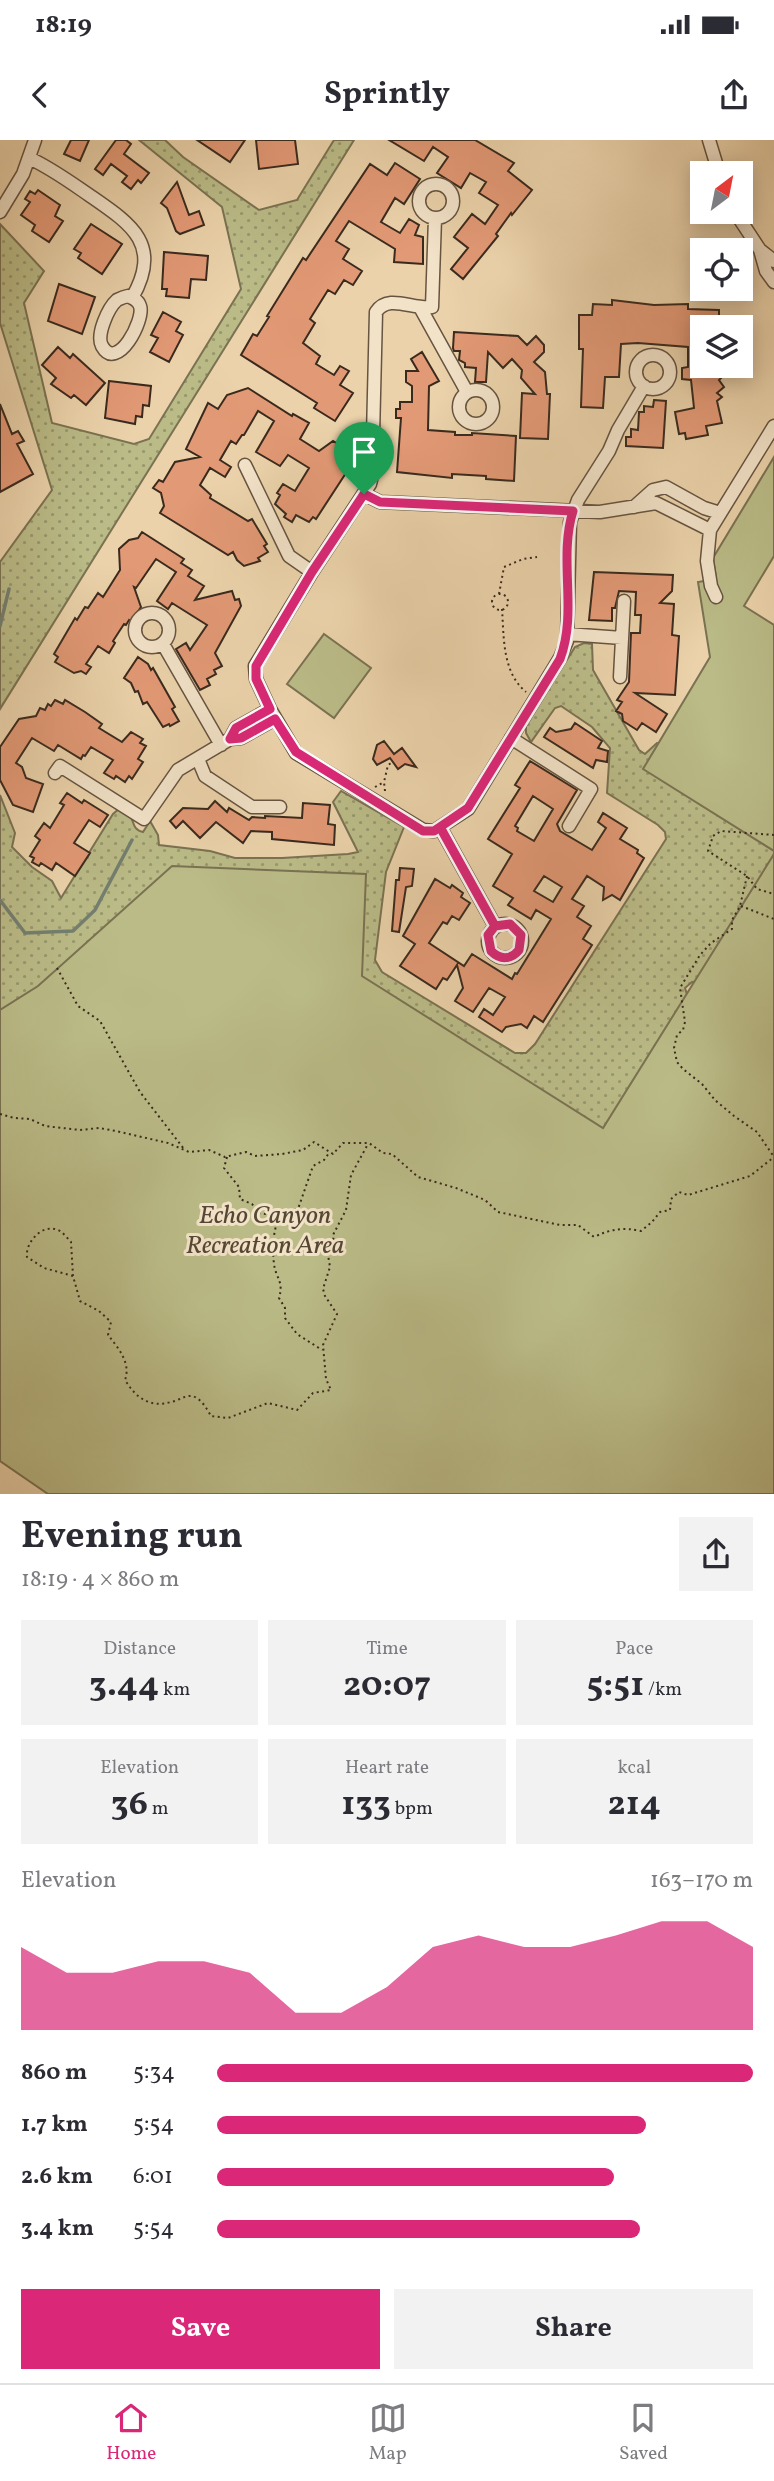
<!DOCTYPE html>
<html lang="en">
<head>
<meta charset="utf-8">
<style>
  body { margin:0; font-family:Vollkorn,serif; background:#f2f2f3; color:#2b2b33; height:100vh; display:flex; flex-direction:column; font-size:26px; white-space:nowrap }
  * { box-sizing:border-box; margin:0 }
  p { font-size:23px; color:#7c7c81 }
  .icon { flex:none; width:38px; height:38px; fill:none; stroke:currentColor; stroke-width:2; stroke-linecap:round; stroke-linejoin:round }
  .map { position:relative; height:1354px; overflow:hidden }
  .drawer { display:flex; flex-direction:column; background:#fff; flex:1 }
  .drawer>* { flex:none }
  .needle { width:46px; rotate:32deg }
  .fabs { position:absolute; left:690px; top:21px; display:grid; gap:14px }
  .fabs a { display:grid; place-items:center; width:63px; height:63px; border-radius:0px; background:#fff; box-shadow:0 4px 18px #0003; font-size:35px }
  .pin { position:absolute; display:grid; place-items:center; width:60px; height:60px; color:#fff; margin:-72px -30px; border-radius:50% 50% 50% 0; rotate:-45deg; box-shadow:0 0 7px #0007 }
  .pin .icon { rotate:45deg }
  .round { display:grid; place-items:center; flex:none; width:74px; height:74px; border-radius:0px; background:#f2f2f3 }
  .overview { display:flex; align-items:center; justify-content:space-between; height:119px; padding:0 21px }
  h1 { font-size:38px; font-weight:700; line-height:52px }
  .figures { display:grid; grid-template-columns:repeat(3,1fr); gap:10px; height:119px; padding:7px 21px }
  .figures div { display:grid; align-content:center; border-radius:0px; background:#f2f2f3; text-align:center }
  .figures b { font-size:35px; font-weight:700 }
  .figures small { font-size:19px; font-weight:400 }
  .figures p { font-size:19px }
  .chart { height:196px; padding:14px 21px }
  .chart p { display:flex; justify-content:space-between }
  .chart svg { width:100%; height:126px; margin-top:7px; fill:#db2777; opacity:.7 }
  .action { display:flex; gap:14px; margin-top:auto; padding:14px 21px }
  .action a { flex:1; height:80px; border-radius:0px; background:#db2777; color:#fff; font-size:28px; font-weight:700; line-height:80px; text-align:center }
  .action a+a { background:#f2f2f3; color:#2b2b33 }
  ul { padding:0 21px; list-style:none; font-size:23px }
  li { display:grid; grid-template-columns:112px 84px 1fr; align-items:center; height:52px }
  li i { height:18px; border-radius:9px; background:#db2777 }
  .status { display:flex; justify-content:space-between; align-items:center; height:49px; padding:0 35px; background:#fff; direction:ltr }
  .status svg { height:19px; fill:currentColor }
  header { display:flex; justify-content:space-between; align-items:center; height:91px; padding:0 21px; background:#fff; font-size:32px; font-weight:700 }
  .tab-bar { display:flex; justify-content:space-around; align-items:center; height:98px; border-top:2px solid #e1e1e2; background:#fff; font-size:19px; color:#7c7c81 }
  .tab-bar a { display:grid; justify-items:center; gap:4px }
  .tab-bar .on { color:#db2777 }
  .map>svg:first-child { display:block }
</style>
</head>
<body>
<div class="status"><b>18:19</b><svg viewBox="0 0 49 12"><path d="M0 12V9h3v3zM5 12V6h3v6zM10 12V3h3v9zM15 12V0h3v12zM26 1h20v11H26zM47 4h2v5h-2z"/></svg></div>
<header><svg class="icon" aria-label="back" viewBox="0 0 24 24"><path d="M15 5l-7 7 7 7"/></svg>Sprintly<svg class="icon" aria-label="share" viewBox="0 0 24 24"><path d="M12 15V3M7 8l5-5 5 5M5 13v7h14v-7"/></svg></header>
<div class="map">
<svg width="774" height="1354" viewBox="0 0 774 1354">
  <defs>
    <pattern id="grass-dots" width="8" height="8" patternUnits="userSpaceOnUse" patternTransform="scale(1.75)"><rect width="8" height="8" fill="#babb87"/><path d="M2 2h.1M6 6h.1" fill="none" stroke="#98986e" stroke-width="1.8" stroke-linecap="round"/></pattern>
  </defs>
  <rect width="100%" height="100%" fill="#ebd2aa"/>
  <filter id="stains"><feTurbulence type="fractalNoise" baseFrequency=".00286" numOctaves="4"/><feColorMatrix values="0 0 0 0 .2 0 0 0 0 .09 0 0 0 0 .02 0 0 0 .5 -.17"/></filter>
  <radialGradient id="worn" r=".72"><stop offset=".6" stop-color="#630" stop-opacity="0"/><stop offset="1" stop-color="#630" stop-opacity=".3"/></radialGradient>
  <path fill="url(#grass-dots)" stroke="#7a7252" stroke-width="2" d="M139 0H165L183 17 259 70 297 60 334 0H354L0 569V422L52 350 0 183V84L44 131 24 163 52 283 134 304 149 299 241 149 222 67Z
    M584 503 592 504 593 530 639 610 645 614 657 603 774 682V836L692 842 685 848 774 1131 0 1017V655L15 693 12 707 32 727 52 741 61 758 113 674 120 668C123 670 127 671 129 674 135 681 131 689 143 692L150 681 158 695 159 705 210 711 235 718H282L348 714 358 712 333 662 341 651 404 687 386 732 375 820 382 832 515 913H526L535 904 666 699 665 692 658 685 607 653 610 608 592 587 561 566 555 568 531 602 526 593V585L575 507Z"/>
  <path fill="#babb87" stroke="#7a7252" stroke-width="2" d="M774 317V416L744 466 774 485V711L643 629 710 517 698 442 716 439 713 418Z
    M324 494 371 528 334 578 287 544Z
    M774 714V1354H48L0 1321V870L38 846 172 726 366 734 362 836 603 988Z"/>
  <g fill="none" stroke-linecap="round" stroke-linejoin="round">
    <path stroke="#737f70" stroke-width="3.5" d="M0 486 9 449
      M0 760 25 793 73 791 95 770 132 700"/>
  </g>
  <path fill="#e29975" stroke="#3a2a1e" stroke-width="2" fill-rule="evenodd" d="M71 0H89L80 21 64 14Z
    M116 0H126L131 4 124 14 149 33 141 43 138 40 131 49 122 42 127 36 111 24 103 35 95 29Z
    M197 0H245L230 22Z
    M256 0H295L298 24 259 29Z
    M389 0H475L514 23 508 31 532 50 512 75 511 73 496 94 498 96 463 139 451 129 468 108 454 97 472 74 485 84 498 65 479 53 486 42 470 33 461 48 437 33 448 17 433 7 424 21Z
    M395 23 420 39 404 64 395 58 381 82 400 93 409 79 419 85 415 95 423 97V124L394 122 395 109 349 81 336 101 349 109 343 119 362 131 353 145 344 140 335 154 328 150 310 179 315 183 303 203 320 216 316 224 334 235 340 226 349 231 340 245 353 253 335 281 314 268 317 263 241 215 253 194 257 196 269 177 267 176 303 118 306 120 370 24 387 35Z
    M177 42 189 75 199 71 204 85 180 94 176 91 167 68 161 63Z
    M38 50 60 65 55 76 63 81 49 102 32 91 35 85 21 75 30 62 25 59 30 51 35 54Z
    M91 84 122 104 102 134 78 118 81 113 74 109Z
    M164 112 208 116 206 140 191 139 189 158 166 156 167 149H162Z
    M59 144 95 157 82 194 48 181Z
    M612 160 654 165 688 164V169L719 170V177L724 178 725 187H701L702 226H711L722 237 719 240 724 247 717 253 722 257 717 261 722 283 706 286 708 295 686 299 685 293 679 294 675 272 694 268 691 240 682 239V228L688 227V207L638 203 621 204 619 237H605L603 268 581 267 583 209H579V175H592L593 164 612 165Z
    M163 172 181 182 176 191 183 195 169 222 150 212 158 198 151 195Z
    M454 192 518 196 527 205 536 196 544 205V212L534 222 545 232 547 254H550L548 299 520 298 522 253 535 254 521 238 522 230 512 219 503 228 488 212 486 242H475L476 228 465 227V223L459 220 460 211H454L453 208Z
    M58 207 70 218 73 214 105 243 86 265 74 255 71 258 51 244 56 238 42 225Z
    M422 212 439 241 429 246 428 290 455 292V295H472V293L516 296 514 341 486 339V336L452 334V338L397 332 401 278H396V269H400V262H412V246L406 242V231H418L411 219Z
    M109 241 151 246 149 266 143 265 142 277 136 276 135 284 105 278Z
    M248 248 292 276 293 274 309 283 300 299 319 311 333 301 357 316 316 379 313 377 309 382 296 375 292 382 284 377 286 374 275 364 280 355 277 353 283 344 295 351 309 328 288 315 280 326 256 312 274 281 258 271 244 295H242L236 304 231 301 220 320 231 327 225 337 210 328 200 345 211 355 210 358 248 381 252 379 267 404 264 406 268 412 258 418 260 421 244 426 237 420 233 412 228 415 160 373 164 366 161 353 153 348 159 340 163 342 175 322 200 317 186 309 208 263 218 269 227 255Z
    M654 260 666 261 663 308 626 306V297H631V289L638 290 639 272H644V266L653 267Z
    M0 264 12 294 18 291 24 301 17 304 33 334 0 352Z
    M142 392 184 419 181 423 192 430 188 436 204 446 195 460 232 451 235 460 239 459 241 466 215 513 222 526 214 530 216 534 207 539 210 545 200 550 176 509 186 503 190 510 207 485 172 463 168 469 157 461 176 432 156 419 136 448 134 447 141 467 131 482 129 480 126 485 124 484 113 501 115 503 109 513 98 506 86 524 91 527 86 534 81 531 74 533 55 522 58 517 54 514 75 478 77 480 85 467 88 468 98 453 103 457 120 430 119 409 129 400 138 398Z
    M594 432 673 435 672 451 660 463 674 464 672 495 679 496 675 555 635 553 667 574 656 592 642 583 637 590 623 581 622 574 616 571 622 562 617 560 629 542 631 493H640L641 475H635L636 452 619 451 615 468H612V481L589 480Z
    M138 517 148 524 151 530 153 528 175 567 172 569 179 581 170 586 169 584 163 587 147 562 143 564 138 551 135 552 131 543 124 538Z
    M55 560 63 564 65 560 85 572 102 584 99 588 122 602 131 592 143 599 140 603 146 606 138 619 143 622 132 639 129 636 125 642 116 636 114 639 104 633 113 620 91 607 85 616 83 615 81 619 58 605 54 611 32 598 16 623 22 627 26 638 43 644 33 672 13 665 0 640V607L19 579 36 576 40 568 45 570 48 564 51 566Z
    M575 583 602 601 598 608 608 611 607 622 596 620 593 628 544 597 550 588 556 592 571 589Z
    M384 601 394 614 402 608 416 627 405 624 398 629 390 618 377 625 373 619 377 605Z
    M530 621 577 650 557 684 560 691 592 710 606 688 598 682 603 673 627 688 620 699 638 710 637 713 644 718 620 760 612 755 603 760 604 747 587 736 572 759 584 766 577 777 591 786 583 799 592 805 543 882 534 876 527 888 521 884 506 887 502 892 479 877 484 869 493 875 505 857 489 848 473 872 455 861 463 848 457 825 447 840 443 838 436 849 400 826 415 804 403 796 435 739 450 748 452 745 463 753 461 757 470 763 459 780 452 776 447 784 443 782 429 803 464 826 472 814 512 839 515 833 517 834 551 779 536 770 531 779 508 765 513 758 493 746 512 714 488 699 520 648 515 645ZM533 656 553 669 534 701 517 691 518 688 515 686ZM544 736 562 747 553 762 534 751Z
    M67 653 82 663 84 660 108 675 100 687 89 680 74 703 90 713 75 736 56 723 52 730 41 723 39 726 32 722 34 718 30 716 40 700 35 696 44 683 50 688 64 665 60 663Z
    M215 661 227 672 229 668 249 680 252 677 265 678V676L302 678 303 663 330 665 328 684 335 685 334 705 272 699V692L251 691 243 703 216 682 200 698 183 681 176 688 170 681 183 668 208 669Z
    M400 728 414 729 412 746 406 747 399 792 392 791 396 740H399Z"/>
  <g fill="none" stroke-linecap="round" stroke-linejoin="round">
    <g stroke="#665441" stroke-width="15">
      <path id="minor" d="M709 0 719 33
        M29 18C51 28 70 42 89 55 131 84 163 104 132 158
        M419 61a17 17 0 1 1 34 0a17 17 0 1 1-34 0Z
        M0 72 23 34 35 0
        M735 72 760 110 774 121
        M435 78 432 167C413 170 388 153 376 172L372 336 370 344 312 432 255 526 256 539 270 569 296 613 423 690 434 691 468 669 560 518 567 501 570 382 578 360 609 311 618 290 644 246
        M760 110 766 131 774 142
        M128 156C133 158 138 160 140 166 145 180 117 233 102 206 96 195 108 168 117 160 121 158 123 157 128 156Z
        M421 169 467 252
        M636 232a17 17 0 1 1 34 0a17 17 0 1 1-34 0Z
        M459 267a17 17 0 1 1 34 0a17 17 0 1 1-34 0Z
        M245 325 289 416 312 432
        M364 354 380 362 600 372 656 363 710 390
        M634 367 653 350 666 347 704 368 720 373
        M716 457 711 446 707 421 710 390 774 286
        M135 490a17 17 0 1 1 34 0a17 17 0 1 1-34 0Z
        M567 494 622 498
        M163 504 221 605
        M620 537 624 461
        M511 598 591 649 569 686
        M230 599 236 588 270 569
        M198 619 205 636 252 667H280
        M55 633 60 626 144 679 178 630 230 599 241 598 275 579
        M440 687 495 786
        M488 801a17 17 0 1 1 34 0a17 17 0 1 1-34 0Z"/>
    </g>
    <path stroke="#3a2a1e" stroke-width="2" stroke-dasharray="2 3.5" stroke-linecap="butt" d="M499 454 504 427 523 419 537 417
      M492 462a8 8 0 1 1 16 0a8 8 0 1 1-16 0Z
      M502 469C504 497 502 532 526 552
      M375 647 384 642
      M385 651 384 642 388 625 393 622
      M774 695 721 691 713 696 708 711 747 736 757 749 774 754
      M747 736 740 766 732 780V789L711 803 700 815 680 848 685 882 683 890 677 895 674 908 677 922 683 929 702 944 715 960 734 976 757 992 774 1017
      M741 766 774 779
      M57 828 78 866 100 881 140 952 184 1009
      M0 974 14 978 30 979 45 986 80 990 99 988 116 991 168 1003 189 1012 209 1010 225 1017 246 1012 255 1016 282 1014 303 1010 314 1002 333 1014 343 1003H369L383 1013 392 1014 418 1037 456 1048 485 1060 498 1072 560 1085H578L594 1097C611 1089 623 1087 641 1091L652 1082 660 1072 670 1070 671 1059 679 1052 688 1055 750 1036 774 1017
      M227 1017 224 1028 239 1047 240 1059 252 1064 259 1073 279 1076 291 1069H298L313 1026 324 1020 329 1013
      M279 1077C273 1092 272 1108 274 1124 276 1139 284 1141 279 1158L285 1168V1178L297 1194 322 1210
      M73 1136 44 1128 27 1117C25 1103 42 1083 58 1090 63 1092 67 1098 71 1102L73 1136 80 1161 99 1171 111 1182 108 1195C119 1209 131 1223 125 1240 136 1258 150 1268 171 1262 178 1261 185 1255 192 1256 201 1258 207 1269 211 1276L228 1278 268 1263 297 1270 313 1253 331 1250 326 1239 323 1205 337 1174 325 1156 323 1149 330 1127 328 1115 334 1106 333 1095 346 1070 351 1035 368 1004"/>
    <use href="#minor" stroke="#f2e2c8" stroke-width="12"/>
  </g>
  <g fill="none" stroke-linecap="round" stroke-linejoin="round">
    <g stroke="#fff" stroke-width="14">
      <path id="route" d="M364 354 312 432 256 526V539L270 569 236 588 230 599 241 598 275 579 296 612 423 691H434L440 687 495 786 510 784 521 795 519 810C511 820 500 820 491 811L488 795 495 786 440 687 468 668 560 519C578 472 558 419 573 371L380 362 364 354"/>
    </g>
    <use href="#route" stroke="#db2777" stroke-width="9"/>
  </g>
  <g text-anchor="middle" stroke-width="6" stroke-linejoin="round" paint-order="stroke">
    <g font-size="26" font-style="italic" fill="#544733" stroke="#f2e2c8">
      <text x="265" y="1083">Echo Canyon<tspan x="265" dy="30">Recreation Area</tspan></text>
    </g>
  </g>
  <rect width="100%" height="100%" filter="url(#stains)"/>
  <rect width="100%" height="100%" fill="url(#worn)"/>
</svg>
<div class="fabs">
<a><svg class="needle" viewBox="-14 -14 28 28"><path d="M0-13l5 13h-10z" fill="#e53935"/><path d="M0 13l5-13h-10z" fill="#7c7c81"/></svg></a>
<a><svg class="icon" aria-label="locate" viewBox="0 0 24 24"><circle cx="12" cy="12" r="6"/><path d="M12 2v4M12 18v4M2 12h4M18 12h4"/></svg></a>
<a><svg class="icon" aria-label="layers" viewBox="0 0 24 24"><path d="M12 4l9 5-9 5-9-5zM3 14l9 5 9-5"/></svg></a>
</div>
<div class="pin" style="left:364px;top:354px;background:#1e9e55"><svg class="icon" aria-label="arrive" viewBox="0 0 24 24"><path d="M6 21V4h12l-3 4 3 4H6"/></svg></div>
</div>
<section class="drawer">
<div class="overview"><div><h1>Evening run</h1><p>18:19 · 4 × 860 m</p></div><a class="round"><svg class="icon" aria-label="share" viewBox="0 0 24 24"><path d="M12 15V3M7 8l5-5 5 5M5 13v7h14v-7"/></svg></a></div>
<div class="figures">
<div><p>Distance</p><b>3.44<small> km</small></b></div>
<div><p>Time</p><b>20:07</b></div>
<div><p>Pace</p><b>5:51<small> /km</small></b></div>
</div>
<div class="figures">
<div><p>Elevation</p><b>36<small> m</small></b></div>
<div><p>Heart rate</p><b>133<small> bpm</small></b></div>
<div><p>kcal</p><b>214</b></div>
</div>
<div class="chart"><p><span>Elevation</span>163–170 m</p>
<svg viewBox="0 0 160 44" preserveAspectRatio="none"><path d="M0 44V15L10 24L20 24L30 20L40 20L50 24L60 38L70 38L80 29L90 15L100 11L110 15L120 15L130 11L140 6L150 6L160 15V44z"/></svg>
</div>
<ul>
<li><b>860 m</b>5:34<i style="width:100%"></i></li>
<li><b>1.7 km</b>5:54<i style="width:80%"></i></li>
<li><b>2.6 km</b>6:01<i style="width:74%"></i></li>
<li><b>3.4 km</b>5:54<i style="width:79%"></i></li>
</ul>
<div class="action"><a>Save</a><a>Share</a></div>
</section>
<nav class="tab-bar">
<a class="on"><svg class="icon" aria-label="home" viewBox="0 0 24 24"><path d="M3 11l9-7 9 7M6 9v11h12V9"/></svg>Home</a>
<a><svg class="icon" aria-label="map" viewBox="0 0 24 24"><path d="M3 6l6-2 6 2 6-2v14l-6 2-6-2-6 2zM9 4v14M15 6v14"/></svg>Map</a>
<a><svg class="icon" aria-label="saved" viewBox="0 0 24 24"><path d="M7 4h10v16l-5-4-5 4z"/></svg>Saved</a>
</nav>
</body>
</html>
